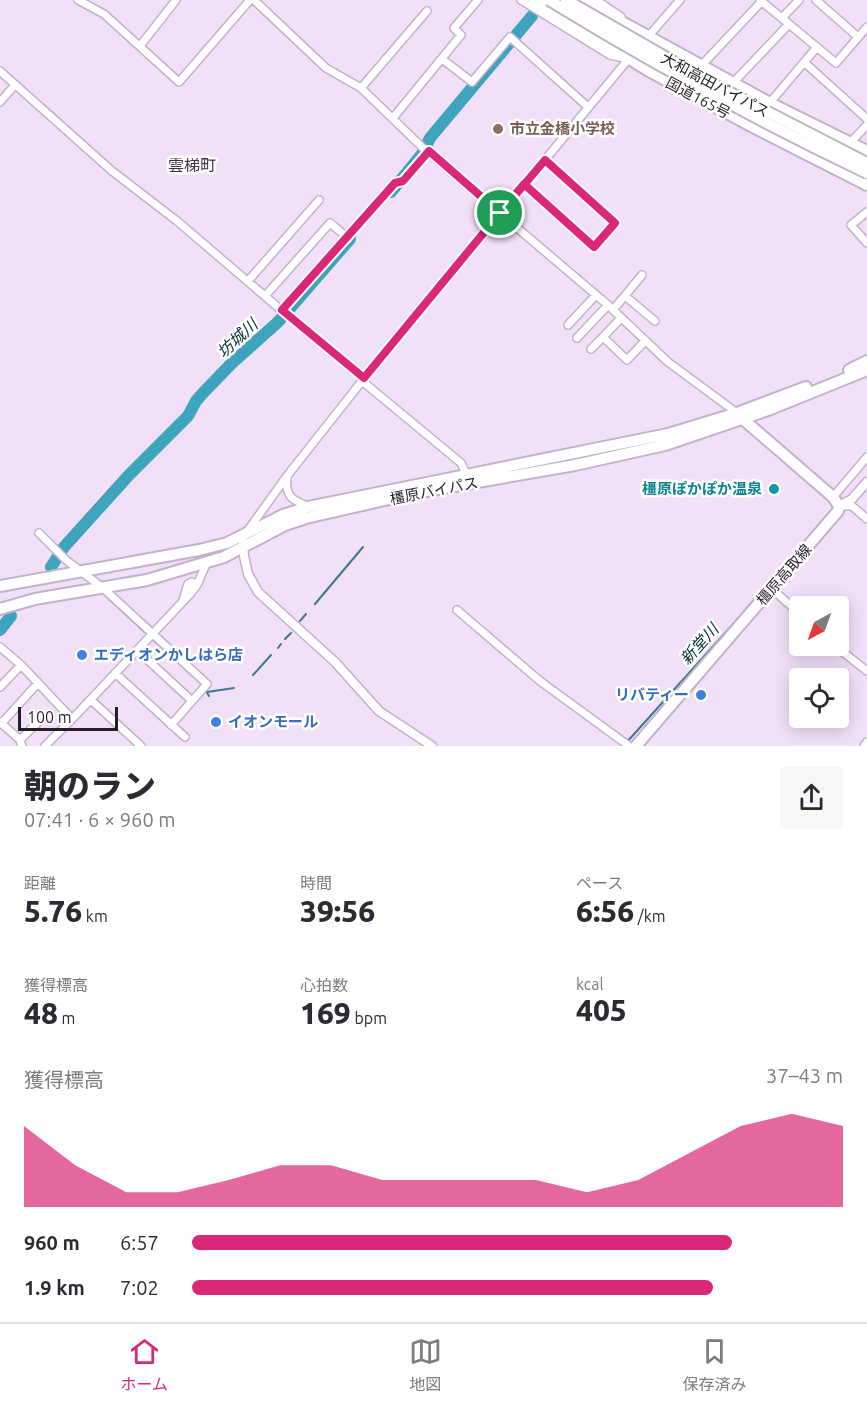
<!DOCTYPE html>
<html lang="ja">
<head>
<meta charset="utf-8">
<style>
  body { margin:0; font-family:Ubuntu,"Noto Sans JP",sans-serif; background:#f7f7f7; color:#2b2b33; height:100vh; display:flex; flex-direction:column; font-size:22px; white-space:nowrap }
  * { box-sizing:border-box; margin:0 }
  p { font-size:20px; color:#7c7c81 }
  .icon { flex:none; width:33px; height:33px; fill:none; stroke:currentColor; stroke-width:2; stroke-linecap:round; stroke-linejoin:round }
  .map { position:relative; height:746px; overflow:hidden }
  .panel { display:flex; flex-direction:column; background:#fff; flex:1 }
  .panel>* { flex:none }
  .needle { width:39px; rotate:221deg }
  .buttons { position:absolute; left:789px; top:596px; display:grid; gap:12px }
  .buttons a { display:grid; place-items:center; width:60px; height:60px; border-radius:6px; background:#fff; box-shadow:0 3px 15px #0003; font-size:30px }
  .scale { position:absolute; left:18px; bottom:15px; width:100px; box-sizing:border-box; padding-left:6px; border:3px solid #251e27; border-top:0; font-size:16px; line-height:21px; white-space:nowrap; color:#251e27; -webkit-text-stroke:4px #fff; paint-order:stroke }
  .pin { position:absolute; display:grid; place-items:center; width:51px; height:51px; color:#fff; margin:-26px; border:3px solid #fff; border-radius:50%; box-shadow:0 2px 6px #0007 }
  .round { display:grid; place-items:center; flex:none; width:63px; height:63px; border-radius:6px; background:#f7f7f7 }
  .summary { display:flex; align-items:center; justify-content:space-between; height:102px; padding:0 24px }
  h1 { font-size:33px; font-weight:800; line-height:45px }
  .stats { display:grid; grid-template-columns:repeat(3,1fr); gap:9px; height:102px; padding:6px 24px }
  .stats div { display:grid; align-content:center }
  .stats b { font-size:30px; font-weight:800 }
  .stats small { font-size:16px; font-weight:400 }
  .stats p { font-size:16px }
  .chart { height:168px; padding:12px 24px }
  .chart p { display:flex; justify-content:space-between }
  .chart svg { width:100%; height:108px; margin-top:6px; fill:#db2777; opacity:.7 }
  ul { padding:0 24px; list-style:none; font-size:20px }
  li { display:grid; grid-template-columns:96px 72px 1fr; align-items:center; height:45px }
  li i { height:15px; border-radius:8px; background:#db2777 }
  .menu { display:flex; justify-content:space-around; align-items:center; height:84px; border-top:2px solid #e1e1e2; background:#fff; font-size:16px; color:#7c7c81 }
  .menu a { display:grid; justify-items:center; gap:3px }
  .menu .selected { color:#db2777 }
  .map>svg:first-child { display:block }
</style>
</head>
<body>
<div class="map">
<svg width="867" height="746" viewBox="0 0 867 746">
  <rect width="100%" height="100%" fill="#f2e0f9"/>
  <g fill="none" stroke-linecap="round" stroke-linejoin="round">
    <path stroke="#367b8f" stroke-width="2" d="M107 597 148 635
      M315 604 363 547
      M300 621 306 614
      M152 639 168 653
      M285 639 291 633
      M278 648 281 644
      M177 661 202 684 209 696
      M253 675 271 655
      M207 692 234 688
      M626 743 753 602"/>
    <path stroke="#3ea3bc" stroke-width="12" d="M391 192 422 154 430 138 532 16
      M51 567 64 547 129 475 188 416 196 401 203 393 231 364 278 322 350 239
      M0 630 11 616"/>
    <g stroke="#c2b1c8" stroke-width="10">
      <path id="minor" d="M78 0 104 14 179 82 250 0
        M254 0 326 68 361 88 423 148 608 305 668 362 737 413
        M521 0 610 55 623 58
        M596 0 621 17
        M760 0 836 63 867 27
        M816 0 858 37
        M782 18 799 0
        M646 39 680 0
        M140 46 176 0
        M442 59 472 82 510 37 588 107
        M805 63 867 119
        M701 66 762 1
        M0 71 112 171 177 221 287 315 365 378
        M733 83 789 24
        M361 88 427 11
        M0 102 15 85
        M768 105 817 47
        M393 118 461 35 454 28 478 0
        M850 143 867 125
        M524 185 594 247 615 223 545 160
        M867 212 851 225 867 243
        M248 281 319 200
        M265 296 330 223 348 238
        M625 296 655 321
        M282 310 395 183 403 181 429 151
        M613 310 642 275
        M621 318 603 337 627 360 645 341
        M568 325 596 295
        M577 338 608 305
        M591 349 603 337
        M362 381 461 463 466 474
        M287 478C285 496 292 500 307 506
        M833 497 867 457
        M841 506H852L867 519
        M39 533 66 560 103 588 207 684 171 725
        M246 533 287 476 362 381 631 56
        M772 589 800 614
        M183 600 188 584 192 582 197 585
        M457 610 540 681 629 746
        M834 645 867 671
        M0 647 21 665 72 719
        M137 650 191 700
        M115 673 185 737
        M0 687 21 665
        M91 700 141 746
        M0 722 20 740
        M1 724 38 683
        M22 746 20 740 38 722
        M45 746 76 715 190 594 197 585 207 562
        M864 746 867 742"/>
    </g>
    <g stroke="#c2b1c8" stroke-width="11">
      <path id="tertiary" d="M839 506 852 499 867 482
        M243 541 244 556 248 574 258 592 335 662 379 711 432 746"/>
    </g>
    <g stroke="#c2b1c8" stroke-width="14">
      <path id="primary" d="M636 746 838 511 839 506 833 497 737 414"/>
    </g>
    <g stroke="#c2b1c8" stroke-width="14">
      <path id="trunk" d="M534 0 649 71 755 128 867 185
        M582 0 770 103 867 151
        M849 370 867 361
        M0 586 199 550 227 543 283 515 308 507 668 434 737 413 806 387
        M0 609 35 599 147 580 224 557 285 525 306 518 415 493 575 465 665 445 768 410 867 370"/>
    </g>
    <use href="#minor" stroke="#fff" stroke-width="7"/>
    <use href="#tertiary" stroke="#fff" stroke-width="8"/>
    <use href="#primary" stroke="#fff" stroke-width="10"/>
    <use href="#trunk" stroke="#fff" stroke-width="10"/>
    <g stroke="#c2b1c8" stroke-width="14" stroke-linecap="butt">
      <path id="trunk-bridge" d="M549 0C652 63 758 121 867 173
        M566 0 707 81 867 163"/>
    </g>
    <use href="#trunk-bridge" stroke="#fff" stroke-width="10"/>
  </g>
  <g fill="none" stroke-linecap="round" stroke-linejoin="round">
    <g stroke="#fff" stroke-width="12">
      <path id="route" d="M500 213 364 378 282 310 395 183 403 181 429 151 500 213 524 184 594 247 615 223 545 160 500 213"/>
    </g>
    <use href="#route" stroke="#db2777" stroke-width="8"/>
  </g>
  <circle fill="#8d6e63" stroke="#fff" stroke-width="2" cx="498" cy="129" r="6"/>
  <circle fill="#0f9aa8" stroke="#fff" stroke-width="2" cx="774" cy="489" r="6"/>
  <g fill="#3f7fe0" stroke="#fff" stroke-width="2">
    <circle cx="82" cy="655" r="6"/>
    <circle cx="701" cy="695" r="6"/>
    <circle cx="216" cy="722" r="6"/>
  </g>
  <g text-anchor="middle" stroke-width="5" stroke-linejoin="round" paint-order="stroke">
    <g font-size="15" fill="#251e27" stroke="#fff">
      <text transform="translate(715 85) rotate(28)" y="5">大和高田バイパス</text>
      <text transform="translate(698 98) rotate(28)" y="5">国道165号</text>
      <text transform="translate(434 491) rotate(-11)" y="5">橿原バイパス</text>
      <text transform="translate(784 575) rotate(-49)" y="5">橿原高取線</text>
    </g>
    <g font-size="15" font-weight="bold" fill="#785e54" stroke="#fff" text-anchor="start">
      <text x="510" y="134">市立金橋小学校</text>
    </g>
    <g font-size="15" font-weight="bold" fill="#0d838f" stroke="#fff" text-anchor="end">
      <text x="762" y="494">橿原ぽかぽか温泉</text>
    </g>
    <g font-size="15" font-weight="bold" fill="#366cbe" stroke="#fff" text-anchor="start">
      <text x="94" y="660">エディオンかしはら店</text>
      <text x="689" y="700" text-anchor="end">リバティー</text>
      <text x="228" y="727">イオンモール</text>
    </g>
    <g font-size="16" fill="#413447" stroke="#fff">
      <text x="192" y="171">雲梯町</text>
    </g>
    <g font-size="16" font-style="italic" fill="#002f3a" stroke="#fff">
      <text transform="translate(237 338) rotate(-43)" y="6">坊城川</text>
      <text transform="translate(699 644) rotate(-48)" y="6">新堂川</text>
    </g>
  </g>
</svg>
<div class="buttons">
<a><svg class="needle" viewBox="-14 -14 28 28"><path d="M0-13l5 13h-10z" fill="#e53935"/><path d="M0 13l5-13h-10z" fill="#7c7c81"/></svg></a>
<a><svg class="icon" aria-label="locate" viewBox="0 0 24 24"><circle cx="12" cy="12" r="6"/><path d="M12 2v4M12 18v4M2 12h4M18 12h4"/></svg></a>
</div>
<div class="scale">100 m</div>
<div class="pin" style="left:500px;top:213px;background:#1e9e55"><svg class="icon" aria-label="arrive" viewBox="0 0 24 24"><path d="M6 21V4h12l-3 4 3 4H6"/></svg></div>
</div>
<section class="panel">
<div class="summary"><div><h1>朝のラン</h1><p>07:41 · 6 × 960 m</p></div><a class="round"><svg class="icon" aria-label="share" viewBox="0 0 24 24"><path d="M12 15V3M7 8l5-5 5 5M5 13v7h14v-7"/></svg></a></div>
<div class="stats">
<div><p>距離</p><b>5.76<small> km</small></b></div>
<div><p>時間</p><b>39:56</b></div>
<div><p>ペース</p><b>6:56<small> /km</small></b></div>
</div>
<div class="stats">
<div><p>獲得標高</p><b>48<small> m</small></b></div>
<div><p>心拍数</p><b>169<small> bpm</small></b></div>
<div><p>kcal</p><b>405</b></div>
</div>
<div class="chart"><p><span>獲得標高</span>37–43 m</p>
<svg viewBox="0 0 160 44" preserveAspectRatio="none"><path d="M0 44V11L10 27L20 38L30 38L40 33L50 27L60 27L70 33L80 33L90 33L100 33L110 38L120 33L130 22L140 11L150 6L160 11V44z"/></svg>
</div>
<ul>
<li><b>960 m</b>6:57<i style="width:83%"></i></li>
<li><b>1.9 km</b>7:02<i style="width:80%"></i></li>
</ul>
</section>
<nav class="menu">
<a class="selected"><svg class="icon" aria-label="home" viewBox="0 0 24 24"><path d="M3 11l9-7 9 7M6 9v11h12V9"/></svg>ホーム</a>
<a><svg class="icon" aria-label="map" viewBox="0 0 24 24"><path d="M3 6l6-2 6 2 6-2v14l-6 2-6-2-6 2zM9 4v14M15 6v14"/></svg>地図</a>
<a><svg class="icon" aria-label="saved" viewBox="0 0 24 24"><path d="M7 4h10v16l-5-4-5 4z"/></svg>保存済み</a>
</nav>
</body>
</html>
